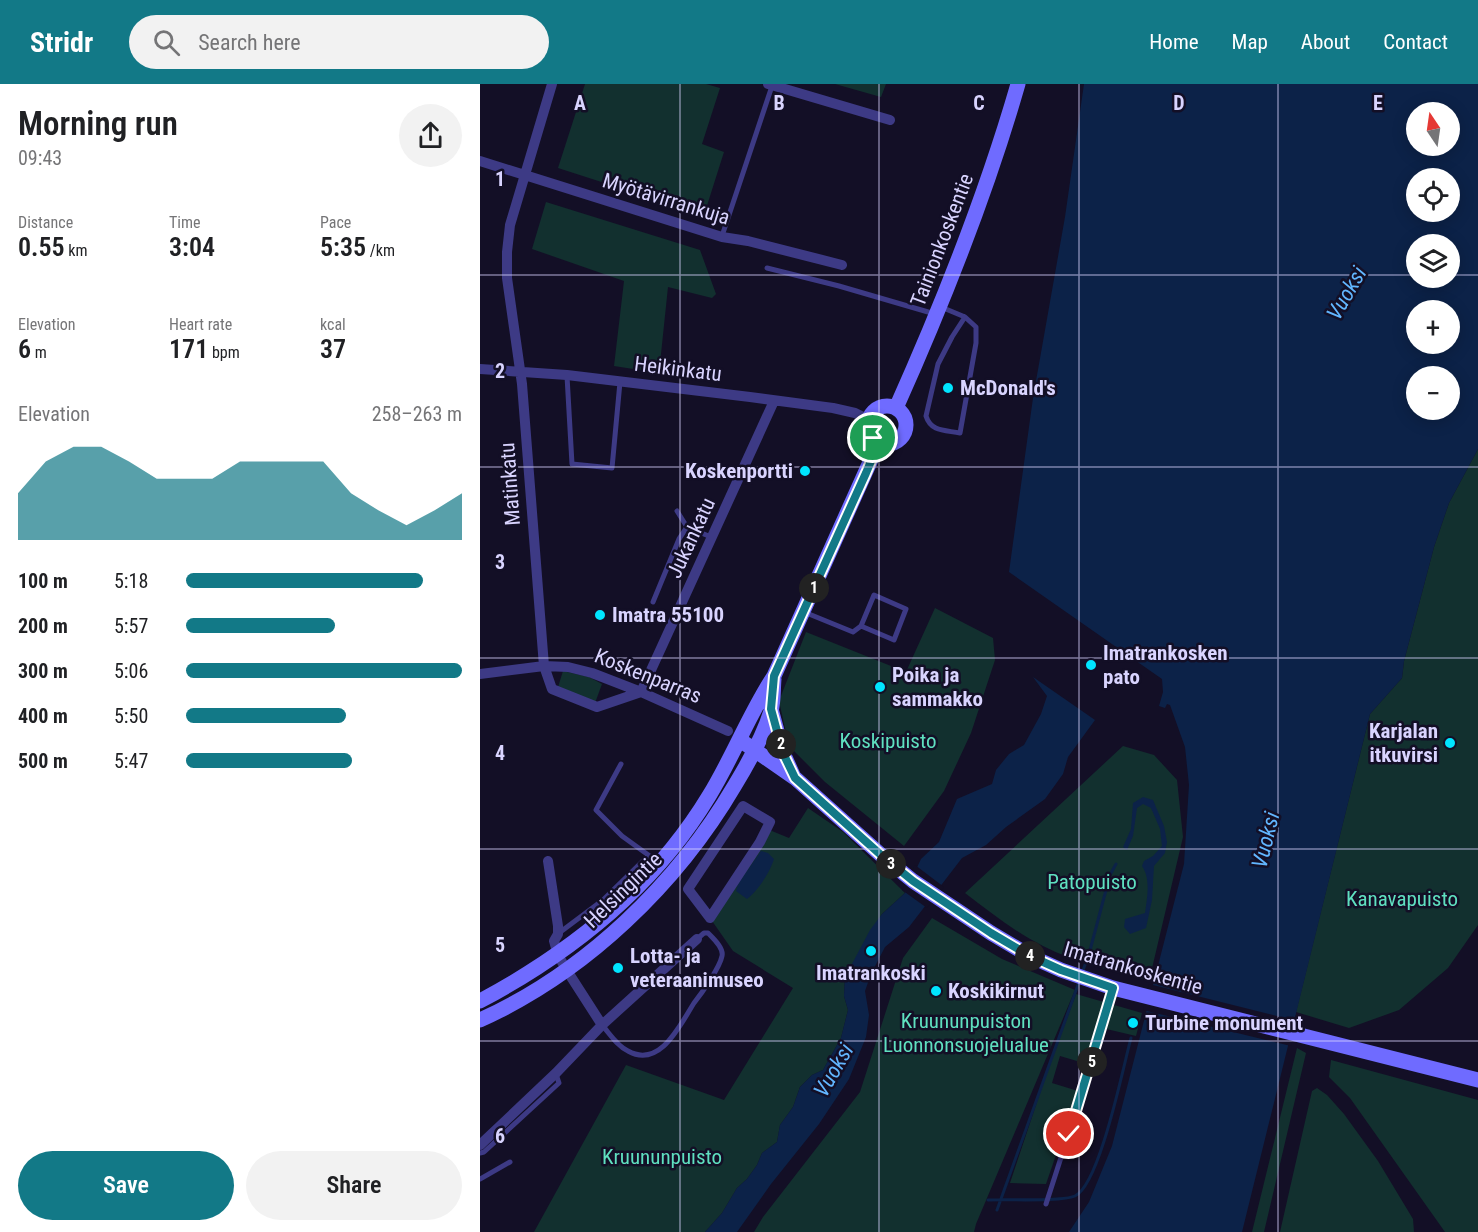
<!DOCTYPE html>
<html lang="en">
<head>
<meta charset="utf-8">
<style>
  body { margin:0; font-family:"Roboto Condensed",sans-serif; background:#f2f2f2; color:#202124; height:100vh; display:flex; flex-direction:column; font-size:22px; white-space:nowrap }
  * { box-sizing:border-box; margin:0 }
  p { font-size:20px; color:#757577 }
  .icon { flex:none; width:33px; height:33px; fill:none; stroke:currentColor; stroke-width:2; stroke-linecap:round; stroke-linejoin:round }
  .map { position:relative; flex:1; overflow:hidden }
  .drawer { display:flex; flex-direction:column; background:#fff; width:480px }
  .drawer>* { flex:none }
  .needle { width:39px; rotate:347deg }
  .fabs { position:absolute; left:926px; top:18px; display:grid; gap:12px }
  .fabs a { display:grid; place-items:center; width:54px; height:54px; border-radius:50%; background:#fff; box-shadow:0 3px 15px #0003; font-size:30px }
  .pin { position:absolute; display:grid; place-items:center; width:51px; height:51px; color:#fff; margin:-26px; border:3px solid #fff; border-radius:50%; box-shadow:0 2px 6px #0007 }
  .km { position:absolute; width:30px; height:30px; margin:-15px; border-radius:50%; background:#222; color:#fff; font-size:16px; line-height:30px; text-align:center }
  .round { display:grid; place-items:center; flex:none; width:63px; height:63px; border-radius:32px; background:#f2f2f2 }
  .headline { display:flex; align-items:center; justify-content:space-between; height:102px; padding:0 18px }
  h1 { font-size:33px; font-weight:600; line-height:45px }
  .metrics { display:grid; grid-template-columns:repeat(3,1fr); gap:9px; height:102px; padding:6px 18px }
  .metrics div { display:grid; align-content:center }
  .metrics b { font-size:26px; font-weight:600 }
  .metrics small { font-size:16px; font-weight:400 }
  .metrics p { font-size:16px }
  .chart { height:168px; padding:12px 18px }
  .chart p { display:flex; justify-content:space-between }
  .chart svg { width:100%; height:108px; margin-top:6px; fill:#127987; opacity:.7 }
  .primary-button { display:flex; gap:12px; margin-top:auto; padding:12px 18px }
  .primary-button a { flex:1; height:69px; border-radius:36px; background:#127987; color:#fff; font-size:24px; font-weight:600; line-height:69px; text-align:center }
  .primary-button a+a { background:#f2f2f2; color:#202124 }
  ul { padding:0 18px; list-style:none; font-size:20px }
  li { display:grid; grid-template-columns:96px 72px 1fr; align-items:center; height:45px }
  li i { height:15px; border-radius:8px; background:#127987 }
  header { display:flex; align-items:center; gap:36px; box-sizing:border-box; height:84px; padding:0 30px; background:#127987; color:#fff }
  header strong { font-size:28px }
  nav { display:flex; gap:33px; margin-inline-start:auto; font-size:21px }
  .search { width:420px; height:54px; background:#f2f2f2; display:flex; align-items:center; gap:15px; box-sizing:border-box; padding:0 21px; border-radius:33px; color:#757577; font-size:22px }
  main { display:flex; flex:1; min-height:0 }
  .map>svg:first-child { display:block }
</style>
</head>
<body>
<header>
<strong>Stridr</strong>
<div class="search"><svg class="icon" aria-label="search" viewBox="0 0 24 24"><circle cx="10" cy="10" r="6"/><path d="M15 15l6 6"/></svg>Search here</div>
<nav><a>Home</a><a>Map</a><a>About</a><a>Contact</a></nav>
</header>
<main>
<section class="drawer">
<div class="headline"><div><h1>Morning run</h1><p>09:43</p></div><a class="round"><svg class="icon" aria-label="share" viewBox="0 0 24 24"><path d="M12 15V3M7 8l5-5 5 5M5 13v7h14v-7"/></svg></a></div>
<div class="metrics">
<div><p>Distance</p><b>0.55<small> km</small></b></div>
<div><p>Time</p><b>3:04</b></div>
<div><p>Pace</p><b>5:35<small> /km</small></b></div>
</div>
<div class="metrics">
<div><p>Elevation</p><b>6<small> m</small></b></div>
<div><p>Heart rate</p><b>171<small> bpm</small></b></div>
<div><p>kcal</p><b>37</b></div>
</div>
<div class="chart"><p><span>Elevation</span>258–263 m</p>
<svg viewBox="0 0 160 44" preserveAspectRatio="none"><path d="M0 44V25L10 12L20 6L30 6L40 12L50 19L60 19L70 19L80 12L90 12L100 12L110 12L120 25L130 32L140 38L150 32L160 25V44z"/></svg>
</div>
<ul>
<li><b>100 m</b>5:18<i style="width:86%"></i></li>
<li><b>200 m</b>5:57<i style="width:54%"></i></li>
<li><b>300 m</b>5:06<i style="width:100%"></i></li>
<li><b>400 m</b>5:50<i style="width:58%"></i></li>
<li><b>500 m</b>5:47<i style="width:60%"></i></li>
</ul>
<div class="primary-button"><a>Save</a><a>Share</a></div>
</section>
<div class="map">
<svg width="998" height="1148" viewBox="0 0 998 1148">
  <rect width="100%" height="100%" fill="#130f26"/>
  <path fill="#12302f" d="M105 0H226L240 4 222 60 244 68 224 131 78 84Z
    M355 0H406L401 13Z
    M66 118 220 166 236 210 232 214 188 203 179 289 134 282 144 197 52 165Z
    M998 365V841L968 884 919 926 869 944 816 928 890 630 922 594 924 577 954 463 969 419Z
    M455 524 513 554 515 576 491 649 464 707 424 762 345 698 309 662 299 617 326 548 426 588Z
    M83 587 109 593 122 600 115 619 78 603Z
    M643 662 674 671 697 696 703 753 669 897C633 887 596 879 563 862 535 848 510 828 485 809Z
    M328 724 363 748 425 809 402 830 365 893 364 912 368 926 361 954 343 986 332 991 320 1003 313 1023 300 1041 297 1058 282 1069 277 1081 267 1095 257 1104 242 1129 225 1148H54L146 981 244 1016 313 904 253 867 230 834 287 745 309 754Z
    M452 834 522 875 595 906 496 1140 494 1148H274L283 1133 380 1008 423 874Z
    M596 910 662 929 656 952 618 943 607 980 580 972 572 999 598 1007 566 1100 530 1099 565 994Z
    M817 964 826 969 784 1148H772Z
    M851 976 998 1016V1148H965L870 1014 849 993Z
    M837 1004 847 1011 864 1030 898 1077 933 1135 934 1148H800L832 1007Z"/>
  <path fill="#0c2248" fill-rule="evenodd" d="M604 0H998V365L969 419 954 463 924 577 922 594 890 630 762 1148H589L609 1118 632 1062 704 780 709 701 705 663 690 621 687 620 685 624 679 622 683 608 682 595 529 488 553 314 585 133ZM936 28H969V62H936ZM936 94H969V128H936ZM936 160H969V194H936ZM936 226H969V260H936ZM936 292H969V326H936Z
    M553 593 615 636 588 673 583 690 565 715 526 743 506 761 482 774 429 843 405 863 391 890 385 907 389 931 386 953 369 995 339 1040 291 1100 257 1148H225L242 1129 257 1104 267 1095 277 1081 282 1069 297 1058 300 1041 313 1023 320 1003 332 991 343 986 361 954 368 926 364 912 365 893 390 846 402 830 425 809 441 775 459 758 477 715 512 700 516 686 529 670 544 661 561 630 567 612Z
    M663 713 673 716 684 742 687 758 685 769 674 782 672 816 666 844 650 850 644 843 645 835 665 829C667 814 671 795 662 782L664 777 673 772 682 762 680 745 671 724 663 720 657 724 653 752 647 766 643 763 651 745 653 719Z
    M281 767 288 769 294 775C290 788 278 807 267 815L256 807 258 800Z"/>
  <path fill="#130f26" d="M435 781 464 803 447 824 422 806Z
    M669 900 817 937 811 962 663 926Z"/>
  <g fill="none" stroke-linecap="round" stroke-linejoin="round">
    <path stroke="#0c2248" stroke-width="3" d="M602 889 609 870 630 791 636 780
      M508 1116C526 1115 582 1118 595 1112 620 1100 643 983 651 954
      M517 1126 599 898"/>
    <path stroke="#3d3a85" stroke-width="5" d="M242 152 292 2
      M287 184 359 202 455 230
      M461 223 485 233 496 243V259L480 349C465 346 451 348 446 332L458 280 472 253 485 233
      M87 292 92 380 132 384 140 298
      M197 427 207 443 231 453
      M173 518 199 455 207 443
      M324 528 373 548 381 542 414 556 426 525 394 511 381 542
      M141 680 116 726 142 752 178 778
      M79 849 123 816 168 772
      M122 941C130 950 137 962 148 967 180 985 200 941 214 919 222 909 240 883 242 872 244 864 233 854 228 849H224L217 855
      M0 1069 4 1068 79 999 76 990
      M0 1095 30 1078
      M566 1120 607 993 632 905"/>
    <path stroke="#3d3a85" stroke-width="10" d="M72 0 30 141 27 168V194L42 300 64 582 72 605 117 623 161 608 294 317
      M288 0 410 36
      M0 77 242 153 268 157 362 181
      M0 285 87 291 270 313 353 324 375 329 389 336
      M0 590 64 582 88 583 112 589 161 608 248 647
      M263 722 290 738 280 758 230 834 208 805Z
      M68 777 78 842V850L74 857 78 871 86 885 122 941
      M0 1061 76 989 122 941 217 855"/>
    <path stroke="#6f6bff" stroke-width="15" d="M388 341a19 19 0 1 1 38 0a19 19 0 1 1-38 0Z
      M416 324C463 219 506 111 538 0
      M291 625 303 669 313 691
      M260 656 315 694 401 771 433 797 511 849 550 872 581 886 633 904 998 996
      M0 917C92 868 174 803 229 712 253 673 269 630 294 592L399 358
      M0 936C106 888 197 800 255 701 269 678 283 653 291 627 294 617 293 605 294 595"/>
  </g>
  <g fill="none" stroke-linecap="round" stroke-linejoin="round">
    <g stroke="#fff" stroke-width="12">
      <path id="route" d="M393 354 399 358 386 389 294 592 291 625 303 669 315 694 401 771 433 797 511 849 550 872 581 886 633 904 589 1050"/>
    </g>
    <use href="#route" stroke="#127987" stroke-width="8"/>
  </g>
  <path fill="none" stroke="#d9d4ff" stroke-width="1.5" stroke-opacity="0.55" d="M200 0V1148M399 0V1148M599 0V1148M798 0V1148M0 191H936M969 191H998M0 383H998M0 574H998M0 765H998M0 957H998"/>
  <g fill="#00e5ff" stroke="#130f26" stroke-width="2">
    <circle cx="468" cy="304" r="6"/>
    <circle cx="325" cy="387" r="6"/>
    <circle cx="120" cy="531" r="6"/>
    <circle cx="611" cy="581" r="6"/>
    <circle cx="400" cy="603" r="6"/>
    <circle cx="970" cy="659" r="6"/>
    <circle cx="391" cy="867" r="6"/>
    <circle cx="138" cy="884" r="6"/>
    <circle cx="456" cy="907" r="6"/>
    <circle cx="653" cy="939" r="6"/>
  </g>
  <g text-anchor="middle" stroke-width="5" stroke-linejoin="round" paint-order="stroke">
    <g font-size="21" fill="#d9d4ff" stroke="#130f26">
      <text transform="translate(186 115) rotate(17)" y="7">Myötävirrankuja</text>
      <text transform="translate(462 156) rotate(-69)" y="7">Tainionkoskentie</text>
      <text transform="translate(198 285) rotate(7)" y="7">Heikinkatu</text>
      <text transform="translate(30 400) rotate(-94)" y="7">Matinkatu</text>
      <text transform="translate(211 454) rotate(-65)" y="7">Jukankatu</text>
      <text transform="translate(168 592) rotate(22)" y="7">Koskenparras</text>
      <text transform="translate(143 806) rotate(-44)" y="7">Helsingintie</text>
      <text transform="translate(653 884) rotate(16)" y="7">Imatrankoskentie</text>
    </g>
    <g font-size="21" font-weight="bold" fill="#d9d4ff" stroke="#130f26" text-anchor="start">
      <text x="480" y="311">McDonald's</text>
      <text x="313" y="394" text-anchor="end">Koskenportti</text>
      <text x="132" y="538">Imatra 55100</text>
      <text x="623" y="576">Imatrankosken<tspan x="623" dy="24">pato</tspan></text>
      <text x="412" y="598">Poika ja<tspan x="412" dy="24">sammakko</tspan></text>
      <text x="958" y="654" text-anchor="end">Karjalan<tspan x="958" dy="24">itkuvirsi</tspan></text>
      <text x="150" y="879">Lotta- ja<tspan x="150" dy="24">veteraanimuseo</tspan></text>
      <text x="391" y="896" text-anchor="middle">Imatrankoski</text>
      <text x="468" y="914">Koskikirnut</text>
      <text x="665" y="946">Turbine monument</text>
    </g>
    <g font-size="21" fill="#5fe0c0" stroke="#130f26">
      <text x="408" y="664">Koskipuisto</text>
      <text x="612" y="805">Patopuisto</text>
      <text x="922" y="822">Kanavapuisto</text>
      <text x="486" y="944">Kruununpuiston<tspan x="486" dy="24">Luonnonsuojelualue</tspan></text>
      <text x="182" y="1080">Kruununpuisto</text>
    </g>
    <g font-size="22" font-style="italic" fill="#62b6ff" stroke="#130f26">
      <text transform="translate(866 209) rotate(-60)" y="8">Vuoksi</text>
      <text transform="translate(785 756) rotate(-76)" y="8">Vuoksi</text>
      <text transform="translate(353 986) rotate(-60)" y="8">Vuoksi</text>
    </g>
  </g>
  <g font-size="20" text-anchor="middle" font-weight="bold" fill="#d9d4ff" stroke="#130f26" stroke-width="5" stroke-linejoin="round" paint-order="stroke">
    <text x="100" y="26">A</text>
    <text x="299" y="26">B</text>
    <text x="499" y="26">C</text>
    <text x="699" y="26">D</text>
    <text x="898" y="26">E</text>
    <text x="20" y="102">1</text>
    <text x="20" y="294">2</text>
    <text x="20" y="485">3</text>
    <text x="20" y="676">4</text>
    <text x="20" y="868">5</text>
    <text x="20" y="1059">6</text>
  </g>
</svg>
<div class="fabs">
<a><svg class="needle" viewBox="-14 -14 28 28"><path d="M0-13l5 13h-10z" fill="#e53935"/><path d="M0 13l5-13h-10z" fill="#757577"/></svg></a>
<a><svg class="icon" aria-label="locate" viewBox="0 0 24 24"><circle cx="12" cy="12" r="6"/><path d="M12 2v4M12 18v4M2 12h4M18 12h4"/></svg></a>
<a><svg class="icon" aria-label="layers" viewBox="0 0 24 24"><path d="M12 4l9 5-9 5-9-5zM3 14l9 5 9-5"/></svg></a>
<a>+</a>
<a>−</a>
</div>
<div class="pin" style="left:393px;top:354px;background:#1e9e55"><svg class="icon" aria-label="arrive" viewBox="0 0 24 24"><path d="M6 21V4h12l-3 4 3 4H6"/></svg></div>
<div class="pin" style="left:589px;top:1050px;background:#d93025"><svg class="icon" aria-label="check" viewBox="0 0 24 24"><path d="M5 12l5 5 9-10"/></svg></div>
<b class="km" style="left:334px;top:504px">1</b>
<b class="km" style="left:301px;top:660px">2</b>
<b class="km" style="left:411px;top:780px">3</b>
<b class="km" style="left:550px;top:872px">4</b>
<b class="km" style="left:612px;top:978px">5</b>
</div>
</main>
</body>
</html>
